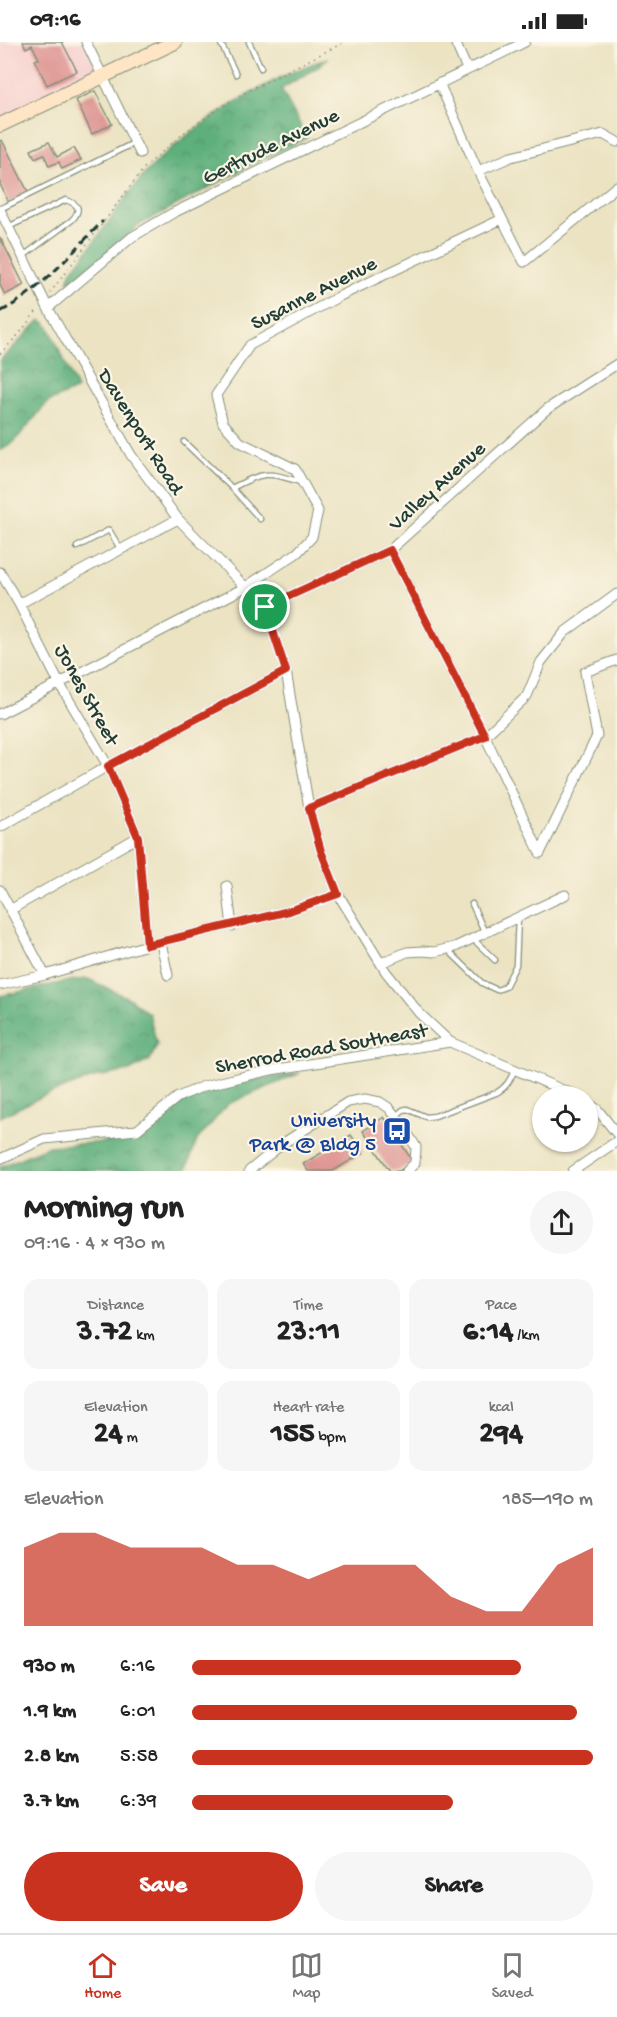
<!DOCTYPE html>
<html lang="en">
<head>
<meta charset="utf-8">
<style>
  body { margin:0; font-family:"Gochi Hand",sans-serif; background:#f6f6f6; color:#222; height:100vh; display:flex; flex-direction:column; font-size:22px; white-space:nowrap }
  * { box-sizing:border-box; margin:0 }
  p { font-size:20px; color:#767676 }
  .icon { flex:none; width:33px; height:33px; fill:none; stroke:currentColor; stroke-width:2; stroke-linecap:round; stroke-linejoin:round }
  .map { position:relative; height:1129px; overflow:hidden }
  .panel { display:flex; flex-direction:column; background:#fff; flex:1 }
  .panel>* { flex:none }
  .controls { position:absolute; left:532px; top:1044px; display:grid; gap:12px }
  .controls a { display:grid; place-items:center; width:66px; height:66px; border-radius:50%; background:#fff; box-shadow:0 2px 4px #0004; font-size:30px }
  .pin { position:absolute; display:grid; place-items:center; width:51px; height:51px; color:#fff; margin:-26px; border:3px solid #fff; border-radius:50%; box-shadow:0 2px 6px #0007 }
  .round { display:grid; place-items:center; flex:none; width:63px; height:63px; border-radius:32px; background:#f6f6f6 }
  .headline { display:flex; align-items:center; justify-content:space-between; height:102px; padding:0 24px }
  h1 { font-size:33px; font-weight:700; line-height:45px }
  .metrics { display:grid; grid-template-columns:repeat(3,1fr); gap:9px; height:102px; padding:6px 24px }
  .metrics div { display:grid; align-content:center; border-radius:15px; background:#f6f6f6; text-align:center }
  .metrics b { font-size:30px; font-weight:700 }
  .metrics small { font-size:16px; font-weight:400 }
  .metrics p { font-size:16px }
  .chart { height:168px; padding:12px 24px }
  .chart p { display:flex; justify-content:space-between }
  .chart svg { width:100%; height:108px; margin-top:6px; fill:#c8321e; opacity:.7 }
  .primary-button { display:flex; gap:12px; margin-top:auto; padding:12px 24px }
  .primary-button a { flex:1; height:69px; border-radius:36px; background:#c8321e; color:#fff; font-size:24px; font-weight:700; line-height:69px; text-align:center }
  .primary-button a+a { background:#f6f6f6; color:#222 }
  ul { padding:0 24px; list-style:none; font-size:20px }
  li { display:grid; grid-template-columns:96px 72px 1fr; align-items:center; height:45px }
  li i { height:15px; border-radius:8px; background:#c8321e }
  .status { display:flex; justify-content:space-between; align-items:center; height:42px; padding:0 30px; background:#fff; direction:ltr }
  .status svg { height:16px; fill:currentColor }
  .tab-bar { display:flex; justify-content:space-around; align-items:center; height:84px; border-top:2px solid #e0e0e0; background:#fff; font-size:16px; color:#767676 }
  .tab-bar a { display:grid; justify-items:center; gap:3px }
  .tab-bar .selected { color:#c8321e }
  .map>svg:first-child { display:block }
</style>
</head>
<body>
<div class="status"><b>09:16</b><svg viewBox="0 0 49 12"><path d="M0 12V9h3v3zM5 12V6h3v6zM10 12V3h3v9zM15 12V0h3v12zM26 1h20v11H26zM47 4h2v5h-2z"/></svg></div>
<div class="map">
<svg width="617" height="1129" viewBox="0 0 617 1129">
  <defs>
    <pattern id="forest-crowns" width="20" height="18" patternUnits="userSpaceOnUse" patternTransform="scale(1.5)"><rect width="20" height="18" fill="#5daf7c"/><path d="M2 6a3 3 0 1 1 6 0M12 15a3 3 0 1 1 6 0" fill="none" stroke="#4c9066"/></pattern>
  </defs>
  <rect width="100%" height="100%" fill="#fcf5e5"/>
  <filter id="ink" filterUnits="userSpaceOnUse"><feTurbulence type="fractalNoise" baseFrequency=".0167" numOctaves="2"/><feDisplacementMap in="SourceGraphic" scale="12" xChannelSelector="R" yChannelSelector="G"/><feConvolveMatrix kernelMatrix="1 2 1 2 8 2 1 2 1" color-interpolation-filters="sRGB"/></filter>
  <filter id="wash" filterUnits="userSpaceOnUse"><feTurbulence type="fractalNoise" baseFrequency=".008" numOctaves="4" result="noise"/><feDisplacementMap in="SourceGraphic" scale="24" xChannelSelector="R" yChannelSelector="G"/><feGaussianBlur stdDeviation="1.35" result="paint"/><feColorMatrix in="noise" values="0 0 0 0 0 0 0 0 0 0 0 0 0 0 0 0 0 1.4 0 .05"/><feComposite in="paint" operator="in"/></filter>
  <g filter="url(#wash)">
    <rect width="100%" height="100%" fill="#ebe3c2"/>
    <path fill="#f7d0cf" d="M0 0H86L102 35 0 83Z"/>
    <path fill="url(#forest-crowns)" stroke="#3e7658" stroke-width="1.5" d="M328 16 316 26 281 47 307 96 254 121 139 183 75 238 68 240 71 230C95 201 115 168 140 138 180 89 268 36 328 16Z
      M40 278 47 282 51 289 77 347 48 360 13 401 0 409V319Z
      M88 937 130 957 149 972 157 1003 150 1018 129 1029 96 1035 43 1054 0 1075V954L69 939Z
      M300 1031 228 1062 197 1098 186 1129H0V1125L49 1104 104 1100 142 1095 172 1068 201 1050 232 1041Z"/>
    <g id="blocks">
      <path fill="#de9493" d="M23 0H62L77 29 47 43 35 18 39 17 32 3 26 6Z
        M95 49 112 82 92 92 76 58Z
        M2 98 29 152 9 161 0 142V99Z
        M49 100 57 115 74 106 81 118 62 127 59 120 49 124 44 112 35 116 31 108Z
        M0 195 24 243 5 253 0 243Z
        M384 1075 413 1120 399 1129H390L363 1089Z
        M351 1093 363 1111 333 1129H308L303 1122Z"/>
    </g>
  </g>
  <g filter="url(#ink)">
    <use href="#blocks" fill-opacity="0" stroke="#85907b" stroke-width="1.5"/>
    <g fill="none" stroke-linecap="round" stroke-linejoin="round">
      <g stroke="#85907b" stroke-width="7">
        <path id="service" d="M220 0 236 32
          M249 0 261 26
          M0 167 134 101
          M8 185 66 158C78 162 82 167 72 178L22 215
          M184 400 232 446
          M260 477 232 446C264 430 266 429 300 440
          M77 505 109 488 121 508
          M472 862 485 891
          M473 897 495 918
          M447 907 482 941 497 948 505 945 516 923 518 875
          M396 1074 403 1068 407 1067 426 1075 435 1074 496 1051C507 1045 510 1038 515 1027"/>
      </g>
      <g stroke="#85907b" stroke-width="11">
        <path id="minor" d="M86 0 140 111
          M455 0 467 27
          M439 41 478 129 524 220 617 144
          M478 129 511 115 603 92 617 100
          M0 168 48 266 131 413 178 477 265 565 286 629 309 766 321 809 338 852 386 930 419 971 450 1000 577 1054
          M48 266 132 195 173 171 525 0
          M390 508 485 694 540 811
          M0 530 19 562 59 641 108 724 138 795 147 903
          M19 562 178 477
          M265 565 390 508 547 367 617 322
          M0 672 244 546 297 511 312 495 318 469 295 427 240 400 223 381 216 353 250 303 340 254 502 177
          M309 766 485 694 527 654 541 620 565 590 617 552
          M0 785 108 724 286 629
          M540 811 597 694 585 630 617 618
          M227 844 232 884
          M0 848 45 933
          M10 868 138 795
          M161 901 168 933
          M381 921 407 910 423 909 434 910 455 905 565 853
          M0 943 45 933 147 903 289 869 338 852
          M588 1061 597 1067 617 1092
          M0 1117 44 1097 137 1088 178 1055 204 1044 271 1028 450 1000
          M249 1129 282 1102 348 1060 365 1057 380 1060 389 1066 401 1081 416 1105 415 1121 407 1129
          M573 1129 617 1099"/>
      </g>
      <g stroke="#85907b" stroke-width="16">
        <path id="secondary" d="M0 83 175 0"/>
      </g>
      <path stroke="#85907b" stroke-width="1.5" stroke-dasharray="1.5 4.5" stroke-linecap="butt" d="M50 251 145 125 185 90 227 61 257 44 345 0
        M0 312 20 291 38 267"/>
      <use href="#service" stroke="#fff" stroke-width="4.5"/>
      <use href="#minor" stroke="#fff" stroke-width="9"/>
      <use href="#secondary" stroke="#fee5c5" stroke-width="14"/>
      <path stroke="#1f3d34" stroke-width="3" stroke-dasharray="9 4.5" stroke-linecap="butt" d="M0 270C41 249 71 211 103 179"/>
    </g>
  </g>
  <g fill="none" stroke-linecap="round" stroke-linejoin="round" filter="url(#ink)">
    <g stroke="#fff" stroke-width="12">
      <path id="route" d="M390 508 485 694 309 766 321 809 338 852 289 869 147 903 138 795 108 724 286 629 265 565Z"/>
    </g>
    <use href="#route" stroke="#c8321e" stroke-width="8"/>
  </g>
  <defs>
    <g id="bus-square" transform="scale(1.5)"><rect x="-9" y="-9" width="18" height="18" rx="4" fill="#1a4fb4" stroke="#fcf5e5"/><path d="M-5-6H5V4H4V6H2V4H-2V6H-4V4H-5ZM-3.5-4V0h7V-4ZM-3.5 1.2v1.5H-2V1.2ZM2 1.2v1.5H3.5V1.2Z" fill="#fff"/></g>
  </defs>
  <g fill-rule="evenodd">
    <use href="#bus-square" x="397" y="1089"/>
  </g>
  <g text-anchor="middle" stroke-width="4.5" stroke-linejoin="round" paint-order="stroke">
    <g font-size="21" fill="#1f3d34" stroke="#fcf5e5">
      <text transform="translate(270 103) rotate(-26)" y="7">Gertrude Avenue</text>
      <text transform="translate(313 250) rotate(-27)" y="7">Susanne Avenue</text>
      <text transform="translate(142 389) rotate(58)" y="7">Davenport Road</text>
      <text transform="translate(436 443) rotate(-42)" y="7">Valley Avenue</text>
      <text transform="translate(88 652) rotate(61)" y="7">Jones Street</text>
      <text transform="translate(321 1005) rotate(-10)" y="7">Sherrod Road Southeast</text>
    </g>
    <g font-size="21" fill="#164399" stroke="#fcf5e5" text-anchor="end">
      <text x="376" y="1084">University<tspan x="376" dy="24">Park @ Bldg 5</tspan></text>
    </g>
  </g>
</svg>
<div class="controls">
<a><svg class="icon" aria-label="locate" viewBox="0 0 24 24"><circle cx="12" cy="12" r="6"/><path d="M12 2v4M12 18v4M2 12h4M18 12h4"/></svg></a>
</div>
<div class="pin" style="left:265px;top:565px;background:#1e9e55"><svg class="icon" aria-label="arrive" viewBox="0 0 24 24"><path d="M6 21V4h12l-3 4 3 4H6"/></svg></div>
</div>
<section class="panel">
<div class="headline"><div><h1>Morning run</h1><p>09:16 · 4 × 930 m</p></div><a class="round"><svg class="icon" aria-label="share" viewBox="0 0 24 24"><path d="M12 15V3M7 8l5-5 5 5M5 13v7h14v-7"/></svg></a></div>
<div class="metrics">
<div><p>Distance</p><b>3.72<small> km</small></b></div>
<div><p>Time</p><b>23:11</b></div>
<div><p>Pace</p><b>6:14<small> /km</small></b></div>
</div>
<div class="metrics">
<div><p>Elevation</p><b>24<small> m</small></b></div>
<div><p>Heart rate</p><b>155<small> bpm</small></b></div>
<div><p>kcal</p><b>294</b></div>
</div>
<div class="chart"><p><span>Elevation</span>185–190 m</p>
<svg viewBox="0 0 160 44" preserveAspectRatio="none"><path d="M0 44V12L10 6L20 6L30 12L40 12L50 12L60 19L70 19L80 25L90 19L100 19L110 19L120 32L130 38L140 38L150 19L160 12V44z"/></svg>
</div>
<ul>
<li><b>930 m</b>6:16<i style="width:82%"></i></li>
<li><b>1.9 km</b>6:01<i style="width:96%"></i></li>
<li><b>2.8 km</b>5:58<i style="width:100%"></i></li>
<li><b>3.7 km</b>6:39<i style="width:65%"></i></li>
</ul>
<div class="primary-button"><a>Save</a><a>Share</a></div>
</section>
<nav class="tab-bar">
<a class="selected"><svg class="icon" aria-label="home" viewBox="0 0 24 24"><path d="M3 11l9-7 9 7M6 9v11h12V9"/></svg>Home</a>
<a><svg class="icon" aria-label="map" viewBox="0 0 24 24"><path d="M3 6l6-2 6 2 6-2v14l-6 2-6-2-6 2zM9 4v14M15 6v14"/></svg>Map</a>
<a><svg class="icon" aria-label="saved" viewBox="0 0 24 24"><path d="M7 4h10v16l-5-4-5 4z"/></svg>Saved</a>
</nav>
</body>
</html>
